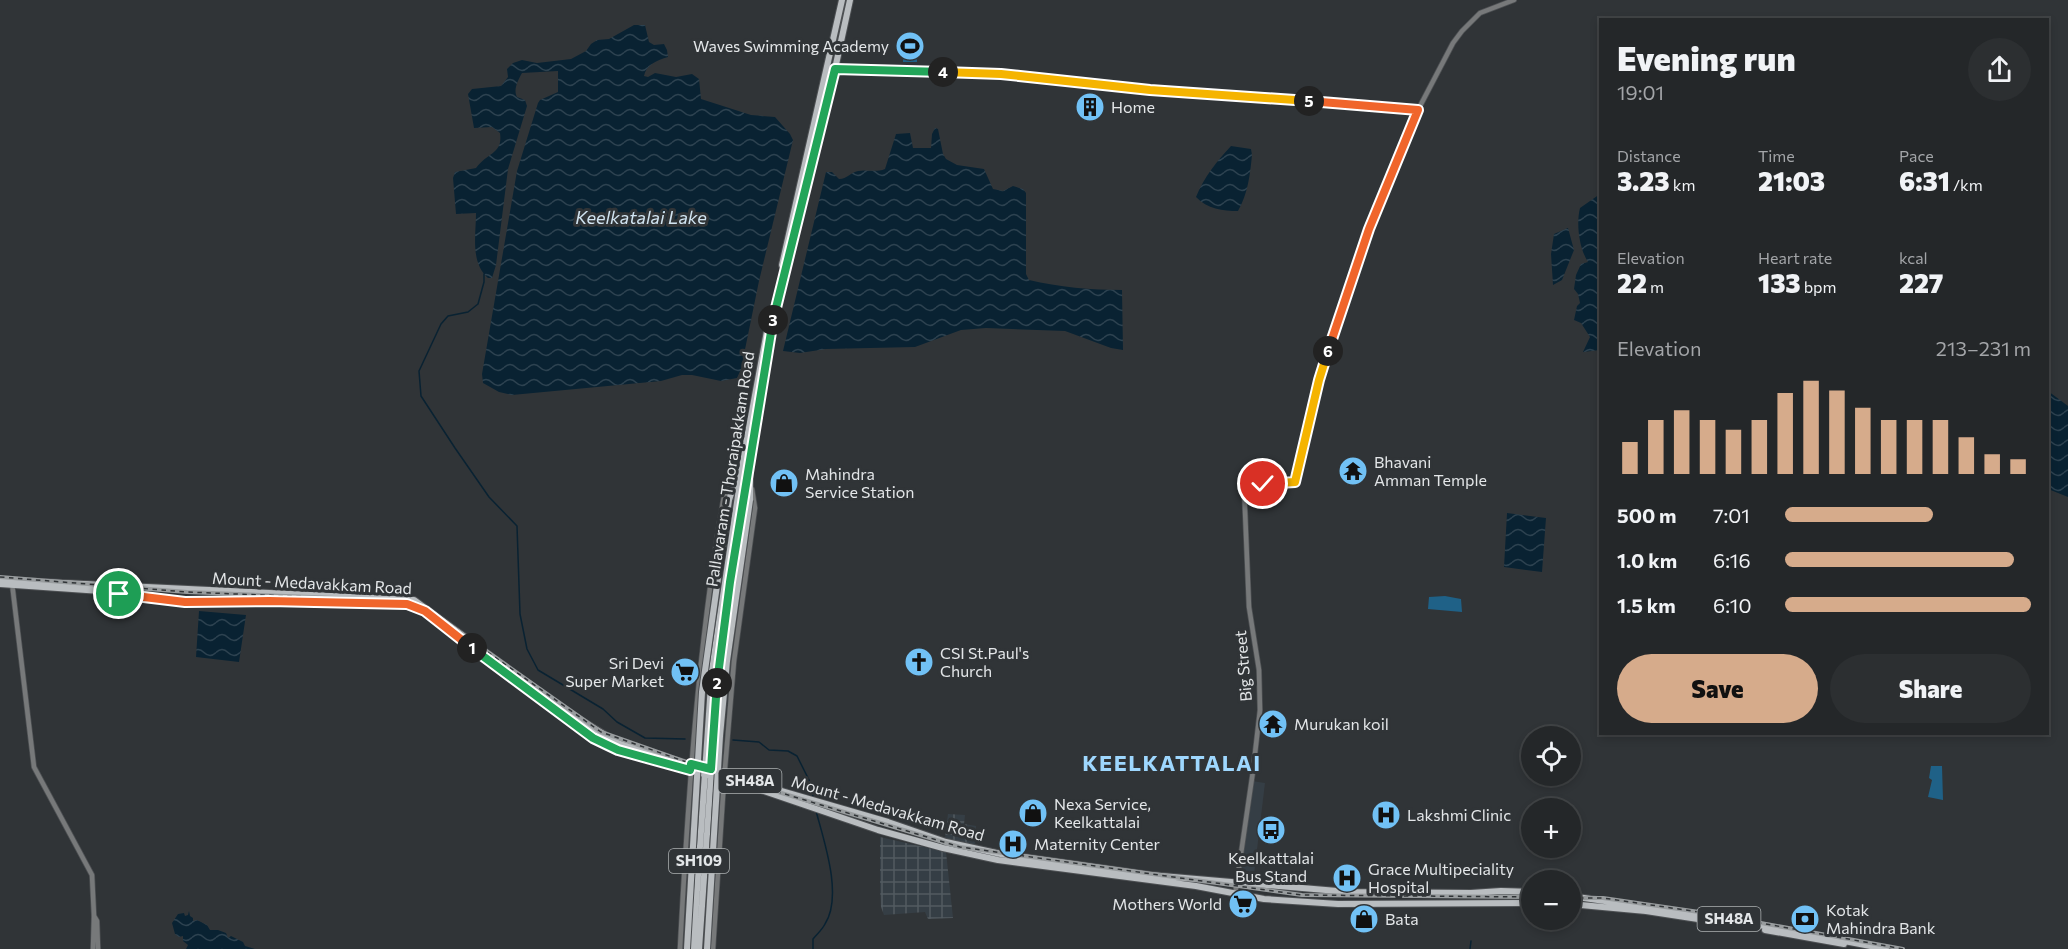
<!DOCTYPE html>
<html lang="en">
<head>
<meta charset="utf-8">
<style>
  body { margin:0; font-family:Commissioner,sans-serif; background:#2c2f31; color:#f1f3f6; height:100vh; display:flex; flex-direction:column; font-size:22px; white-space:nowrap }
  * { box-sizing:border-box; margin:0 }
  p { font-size:20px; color:#a3a5a8 }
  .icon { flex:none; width:33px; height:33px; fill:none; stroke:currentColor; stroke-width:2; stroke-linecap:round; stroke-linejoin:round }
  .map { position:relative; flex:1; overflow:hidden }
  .side { position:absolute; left:1599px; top:18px; width:450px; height:717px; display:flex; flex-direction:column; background:#242729; border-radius:0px; box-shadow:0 3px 9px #0003,0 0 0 2px #414446 }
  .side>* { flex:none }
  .fabs { position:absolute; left:1521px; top:726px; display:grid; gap:12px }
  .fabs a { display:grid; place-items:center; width:60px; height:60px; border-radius:50%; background:#242729; box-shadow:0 3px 9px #0003,0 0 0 2px #414446; font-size:30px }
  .pin { position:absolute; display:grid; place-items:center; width:51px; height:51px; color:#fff; margin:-26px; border:3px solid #fff; border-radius:50%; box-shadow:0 2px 6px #0007 }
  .km { position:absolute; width:30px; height:30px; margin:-15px; border-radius:50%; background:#222; color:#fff; font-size:16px; line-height:30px; text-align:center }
  .round { display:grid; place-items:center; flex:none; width:63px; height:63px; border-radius:32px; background:#2c2f31 }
  .summary { display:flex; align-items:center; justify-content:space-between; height:102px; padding:0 18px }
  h1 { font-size:33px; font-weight:800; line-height:45px }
  .metrics { display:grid; grid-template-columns:repeat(3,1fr); gap:9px; height:102px; padding:6px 18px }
  .metrics div { display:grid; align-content:center }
  .metrics b { font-size:26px; font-weight:800 }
  .metrics small { font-size:16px; font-weight:400 }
  .metrics p { font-size:16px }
  .chart { height:168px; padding:12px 18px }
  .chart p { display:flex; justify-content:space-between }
  .chart svg { width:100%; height:108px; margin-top:6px; stroke:#d6ab8b; stroke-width:6 }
  .action { display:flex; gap:12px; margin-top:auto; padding:12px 18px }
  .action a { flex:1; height:69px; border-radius:36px; background:#d6ab8b; color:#111; font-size:24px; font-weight:800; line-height:69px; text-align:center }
  .action a+a { background:#2c2f31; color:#f1f3f6 }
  ul { padding:0 18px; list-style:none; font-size:20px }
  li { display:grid; grid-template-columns:96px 72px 1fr; align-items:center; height:45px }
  li i { height:15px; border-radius:8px; background:#d6ab8b }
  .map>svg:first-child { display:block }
</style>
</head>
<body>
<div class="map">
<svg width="2068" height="949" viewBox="0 0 2068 949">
  <defs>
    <pattern id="industrial-grid" width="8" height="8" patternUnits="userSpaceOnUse" patternTransform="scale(1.5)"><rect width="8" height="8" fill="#353e45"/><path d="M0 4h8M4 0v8" fill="none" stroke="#525a60"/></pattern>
    <pattern id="water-waves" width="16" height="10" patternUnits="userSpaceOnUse" patternTransform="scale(1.5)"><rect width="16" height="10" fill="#092232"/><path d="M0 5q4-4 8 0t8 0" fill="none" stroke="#2d4250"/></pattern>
  </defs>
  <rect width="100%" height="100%" fill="#303437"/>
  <path fill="#353e45" d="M1252 781 1265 783 1253 883 1239 882Z"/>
  <path fill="url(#industrial-grid)" d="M948 814 965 815 964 824 976 826 975 845 945 838Z
    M880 837 946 852 953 918 928 919 925 912 884 915 881 907 880 889Z"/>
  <path fill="#1f6187" d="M903 35H917V62H903Z
    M1445 596 1461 599 1462 612 1428 609 1429 597Z
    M1931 766H1942L1943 800 1928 797 1932 780 1929 778Z"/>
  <path fill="url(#water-waves)" d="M634 25H645L649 42 654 45 664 44 667 50 668 57C657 60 646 65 644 76L648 77 655 73 676 77 692 74 699 79 701 99 751 115 775 117 790 134 793 140 759 281 741 369 737 378 721 381 692 375H682L661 381 512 395 499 392 483 383 482 374 517 171 538 103 540 100 558 92V71L522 73C518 80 513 90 517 97L525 100 527 106 508 169 496 265 492 278H488C470 262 476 235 476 213L456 214 453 178 455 172 476 168C488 152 503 154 500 133L492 127 474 128 468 94 472 89 501 86 508 77 507 69 513 63 522 60 537 63 571 59 586 51 591 44 597 40 609 39Z
    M935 128 938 129 943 154 946 159 957 165 984 169 993 189 1003 191 1013 186 1023 189 1026 193V274L1029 280C1059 287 1091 290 1122 290L1123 350 1111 348 1065 331 986 328 961 330 915 347 826 349 800 353 783 351 826 172H832L839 179C847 179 851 172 858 171 867 169 875 173 885 169L896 134 910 133 913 148H931L932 134Z
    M1231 146 1251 149 1252 155C1250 175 1248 193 1238 211 1223 211 1207 209 1196 197 1204 177 1217 161 1231 146Z
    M1600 194V350L1583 352 1590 337 1581 323 1574 320 1577 306 1580 303 1578 294 1574 289 1576 275 1581 264 1588 262C1579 248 1576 223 1580 208Z
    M1568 228 1574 250 1562 280 1553 285 1551 254 1554 234Z
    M2048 391 2068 406V497L2048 489Z
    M1507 513 1546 518 1542 572 1504 567Z
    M199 611 246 615 239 662 196 657Z
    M189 911 190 916 193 918V921L197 920 207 925 210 930H218L226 933 228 938 231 936 243 942 245 946 255 949H186L188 945 183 941V936L179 937 175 934 172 923 178 914 184 913 185 916 188 915Z"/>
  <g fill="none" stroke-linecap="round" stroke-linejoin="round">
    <path stroke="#092232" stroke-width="1.5" d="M484 274V282L478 304 468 312 448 316 441 324 419 371 421 396 455 448 489 497 517 526 520 614 527 649 538 670 603 709 617 722 645 738 685 739
      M733 740 759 742 769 750 788 751 797 756 809 780 813 797
      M813 949V939C817 934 822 930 825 924 843 896 824 841 816 811
      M1470 949 1471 941"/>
    <g stroke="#4d5053" stroke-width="6">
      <path id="minor" d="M835 69 1001 74 1150 90 1418 110
        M12 583 34 767 92 875 94 916 93 949
        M1235 895 1253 771 1260 710 1259 670 1249 607 1244 486 1295 482 1327 354 1369 229 1418 110 1453 43 1462 31 1480 13 1514 0
        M94 916 97 921 98 949
        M680 949C688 797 698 646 724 496L733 482
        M713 949 724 780 734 661 755 508 752 489"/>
    </g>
    <g stroke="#4d5053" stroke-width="8">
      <path id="major" d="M782 265 842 0
        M729 500 738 472
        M750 500V476
        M0 580 414 600 569 713 620 744 888 822 946 842 1001 854 1150 875 1349 892 1471 893 1501 891 1532 892
        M0 584 101 591 185 602 269 601 410 605 425 611 504 673 593 738 618 750 761 790 878 830 943 848 998 860 1196 886 1264 899 1338 904 1532 903
        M1570 896 1723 918 1886 949
        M1570 904 1646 911 1737 925
        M1765 930 1844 944
        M693 949 712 670 745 449 767 331
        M699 949 719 662 730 582 775 311 835 69 850 0"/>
    </g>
    <use href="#minor" stroke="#77797a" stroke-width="4.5"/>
    <use href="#major" stroke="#b9bdc0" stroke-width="6"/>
    <g stroke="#989c9e" stroke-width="4">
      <path id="rail" d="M0 577 187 592 409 601 421 605 601 732 732 778 960 847 1302 895 1532 897
        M1570 898H1603L1706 913 1903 949"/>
    </g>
    <use href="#rail" stroke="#303437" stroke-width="1.5" stroke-dasharray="4.5" stroke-linecap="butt"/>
    <g stroke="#4d5053" stroke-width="8" stroke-linecap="butt">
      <path id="major-bridge" d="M687 949 702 692 729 500
        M707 949 720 736 727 661 750 500"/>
    </g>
    <use href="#major-bridge" stroke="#b9bdc0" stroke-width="6"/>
  </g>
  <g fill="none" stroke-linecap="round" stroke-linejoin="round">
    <g stroke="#fff" stroke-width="12">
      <path id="split-1" d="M119 594 185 602 269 601 407 604 425 611 472 648"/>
    </g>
    <g stroke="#fff" stroke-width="12">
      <path id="split-2" d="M472 648 593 738 618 750 690 770 691 764 711 769 717 683"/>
    </g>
    <g stroke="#fff" stroke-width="12">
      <path id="split-3" d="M717 683 730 582 773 320"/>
    </g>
    <g stroke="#fff" stroke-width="12">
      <path id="split-4" d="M773 320 835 69 943 72"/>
    </g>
    <g stroke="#fff" stroke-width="12">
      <path id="split-5" d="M943 72 1001 74 1150 90 1309 101"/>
    </g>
    <g stroke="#fff" stroke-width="12">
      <path id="split-6" d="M1309 101 1418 110 1369 229 1328 351"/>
    </g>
    <g stroke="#fff" stroke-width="12">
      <path id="split-7" d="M1263 484 1295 482 1319 380 1328 351"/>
    </g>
    <use href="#split-1" stroke="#f0652b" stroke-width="8"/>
    <use href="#split-2" stroke="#22a559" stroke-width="8"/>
    <use href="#split-3" stroke="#22a559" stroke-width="8"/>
    <use href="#split-4" stroke="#22a559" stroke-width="8"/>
    <use href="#split-5" stroke="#f5b400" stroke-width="8"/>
    <use href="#split-6" stroke="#f0652b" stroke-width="8"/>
    <use href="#split-7" stroke="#f5b400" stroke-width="8"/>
  </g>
  <defs>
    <g id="stadium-disc" transform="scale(1.5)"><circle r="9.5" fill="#71c1f5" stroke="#303437"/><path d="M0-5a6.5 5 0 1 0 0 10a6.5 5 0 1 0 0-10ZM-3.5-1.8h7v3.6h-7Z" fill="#111"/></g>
    <g id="building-disc" transform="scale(1.5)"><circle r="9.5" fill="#71c1f5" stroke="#303437"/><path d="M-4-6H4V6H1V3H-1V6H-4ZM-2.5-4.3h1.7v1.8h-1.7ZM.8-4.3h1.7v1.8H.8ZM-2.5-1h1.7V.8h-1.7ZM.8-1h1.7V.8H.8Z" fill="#111"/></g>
    <g id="temple-disc" transform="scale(1.5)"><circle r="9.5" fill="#71c1f5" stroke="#303437"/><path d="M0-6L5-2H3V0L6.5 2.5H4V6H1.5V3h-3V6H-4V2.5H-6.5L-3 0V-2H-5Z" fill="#111"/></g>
    <g id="shop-disc" transform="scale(1.5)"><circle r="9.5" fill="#71c1f5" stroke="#303437"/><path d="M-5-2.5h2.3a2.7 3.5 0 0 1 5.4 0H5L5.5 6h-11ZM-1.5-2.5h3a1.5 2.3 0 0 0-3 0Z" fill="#111"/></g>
    <g id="church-disc" transform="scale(1.5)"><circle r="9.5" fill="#71c1f5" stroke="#303437"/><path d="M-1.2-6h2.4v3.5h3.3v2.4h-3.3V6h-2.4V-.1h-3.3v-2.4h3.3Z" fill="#111"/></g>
    <g id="supermarket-disc" transform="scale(1.5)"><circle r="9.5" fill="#71c1f5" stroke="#303437"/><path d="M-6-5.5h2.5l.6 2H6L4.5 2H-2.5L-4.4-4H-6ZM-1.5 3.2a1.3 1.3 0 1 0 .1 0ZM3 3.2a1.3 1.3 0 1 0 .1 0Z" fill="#111"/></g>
    <g id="hospital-disc" transform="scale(1.5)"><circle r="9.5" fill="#71c1f5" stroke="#303437"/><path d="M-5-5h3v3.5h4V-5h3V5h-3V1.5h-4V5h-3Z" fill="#111"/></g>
    <g id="bus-disc" transform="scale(1.5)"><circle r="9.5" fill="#71c1f5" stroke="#303437"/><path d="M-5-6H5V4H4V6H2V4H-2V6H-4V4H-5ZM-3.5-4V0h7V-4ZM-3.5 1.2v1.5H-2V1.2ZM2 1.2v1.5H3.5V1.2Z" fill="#111"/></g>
    <g id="bank-disc" transform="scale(1.5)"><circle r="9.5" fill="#71c1f5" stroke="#303437"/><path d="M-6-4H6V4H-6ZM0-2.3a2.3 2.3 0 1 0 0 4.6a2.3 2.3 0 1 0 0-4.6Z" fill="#111"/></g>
  </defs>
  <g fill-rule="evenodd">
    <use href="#stadium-disc" x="910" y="46"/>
    <use href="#building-disc" x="1090" y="107"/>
    <use href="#temple-disc" x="1353" y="471"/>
    <use href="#shop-disc" x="784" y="483"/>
    <use href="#church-disc" x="919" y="662"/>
    <use href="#supermarket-disc" x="685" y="672"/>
    <use href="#temple-disc" x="1273" y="724"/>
    <use href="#shop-disc" x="1033" y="813"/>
    <use href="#hospital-disc" x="1386" y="815"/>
    <use href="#bus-disc" x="1271" y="830"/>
    <use href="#hospital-disc" x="1013" y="844"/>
    <use href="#hospital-disc" x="1347" y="878"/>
    <use href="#supermarket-disc" x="1243" y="904"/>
    <use href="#shop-disc" x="1364" y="919"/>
    <use href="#bank-disc" x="1805" y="919"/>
  </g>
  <g text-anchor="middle" stroke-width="6" stroke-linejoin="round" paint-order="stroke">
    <g fill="#303437" stroke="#adb1b3" stroke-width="1.5">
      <rect x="718.5" y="769" width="63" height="24" rx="4.5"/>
      <rect x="669" y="849" width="60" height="24" rx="4.5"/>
      <rect x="1697.5" y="907" width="63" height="24" rx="4.5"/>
    </g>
    <g font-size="15" font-weight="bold" fill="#e3e6e8">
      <text x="750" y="786">SH48A</text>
      <text x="699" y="866">SH109</text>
      <text x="1729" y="924">SH48A</text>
    </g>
    <g font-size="16" fill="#e3e6e8" stroke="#303437" text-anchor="start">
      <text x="889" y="52" text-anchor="end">Waves Swimming Academy</text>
      <text x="1111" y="113">Home</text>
      <text x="1374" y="468">Bhavani<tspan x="1374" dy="18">Amman Temple</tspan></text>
      <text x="805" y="480">Mahindra<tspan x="805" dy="18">Service Station</tspan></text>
      <text x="940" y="659">CSI St.Paul's<tspan x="940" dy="18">Church</tspan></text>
      <text x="664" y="669" text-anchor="end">Sri Devi<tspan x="664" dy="18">Super Market</tspan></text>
      <text x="1294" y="730">Murukan koil</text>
      <text x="1054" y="810">Nexa Service,<tspan x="1054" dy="18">Keelkattalai</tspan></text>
      <text x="1407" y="821">Lakshmi Clinic</text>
      <text x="1034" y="850">Maternity Center</text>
      <text x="1271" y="864" text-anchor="middle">Keelkattalai<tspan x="1271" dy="18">Bus Stand</tspan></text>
      <text x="1368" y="875">Grace Multipeciality<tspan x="1368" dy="18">Hospital</tspan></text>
      <text x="1222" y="910" text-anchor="end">Mothers World</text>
      <text x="1826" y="916">Kotak<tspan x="1826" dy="18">Mahindra Bank</tspan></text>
      <text x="1385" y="925">Bata</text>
    </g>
    <g font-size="16" fill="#e3e6e8" stroke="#303437">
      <text transform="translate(730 469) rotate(-81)" y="6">Pallavaram - Thoraipakkam Road</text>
      <text transform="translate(312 583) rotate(3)" y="6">Mount - Medavakkam Road</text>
      <text transform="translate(1243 666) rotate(-95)" y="6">Big Street</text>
      <text transform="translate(888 808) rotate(16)" y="6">Mount - Medavakkam Road</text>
    </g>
    <g font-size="18" font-style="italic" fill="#d1e4f1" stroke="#303437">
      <text x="641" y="224">Keelkatalai Lake</text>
    </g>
    <g font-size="22" font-weight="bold" letter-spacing="1.5" fill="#9ed7fe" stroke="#303437">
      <text x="1172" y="771">KEELKATTALAI</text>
    </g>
  </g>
</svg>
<div class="fabs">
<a><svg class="icon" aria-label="locate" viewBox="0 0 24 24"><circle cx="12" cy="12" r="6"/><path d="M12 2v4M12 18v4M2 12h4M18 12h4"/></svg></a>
<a>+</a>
<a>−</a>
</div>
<div class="pin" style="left:119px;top:594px;background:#1e9e55"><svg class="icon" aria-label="arrive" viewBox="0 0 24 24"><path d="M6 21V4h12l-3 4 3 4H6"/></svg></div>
<div class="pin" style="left:1263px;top:484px;background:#d93025"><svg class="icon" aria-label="check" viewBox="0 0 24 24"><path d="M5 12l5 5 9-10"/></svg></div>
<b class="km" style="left:472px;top:648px">1</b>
<b class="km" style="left:717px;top:683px">2</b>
<b class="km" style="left:773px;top:320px">3</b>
<b class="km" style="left:943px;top:72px">4</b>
<b class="km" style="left:1309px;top:101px">5</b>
<b class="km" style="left:1328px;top:351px">6</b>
<section class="side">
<div class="summary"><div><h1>Evening run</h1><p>19:01</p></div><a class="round"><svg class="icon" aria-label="share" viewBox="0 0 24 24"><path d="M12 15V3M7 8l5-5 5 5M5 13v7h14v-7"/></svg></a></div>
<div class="metrics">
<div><p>Distance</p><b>3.23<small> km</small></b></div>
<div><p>Time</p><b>21:03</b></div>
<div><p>Pace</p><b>6:31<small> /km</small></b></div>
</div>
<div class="metrics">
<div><p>Elevation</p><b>22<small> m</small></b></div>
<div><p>Heart rate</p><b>133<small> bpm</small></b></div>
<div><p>kcal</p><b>227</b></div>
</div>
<div class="chart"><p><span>Elevation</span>213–231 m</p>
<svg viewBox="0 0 160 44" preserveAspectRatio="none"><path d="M5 44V31M15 44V22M25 44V18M35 44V22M45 44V26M55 44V22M65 44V11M75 44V6M85 44V10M95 44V17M105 44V22M115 44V22M125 44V22M135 44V29M145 44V36M155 44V38"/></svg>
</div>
<ul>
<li><b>500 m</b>7:01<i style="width:60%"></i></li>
<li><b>1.0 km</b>6:16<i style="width:93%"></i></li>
<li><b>1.5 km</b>6:10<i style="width:100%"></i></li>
</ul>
<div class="action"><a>Save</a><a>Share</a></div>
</section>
</div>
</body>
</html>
